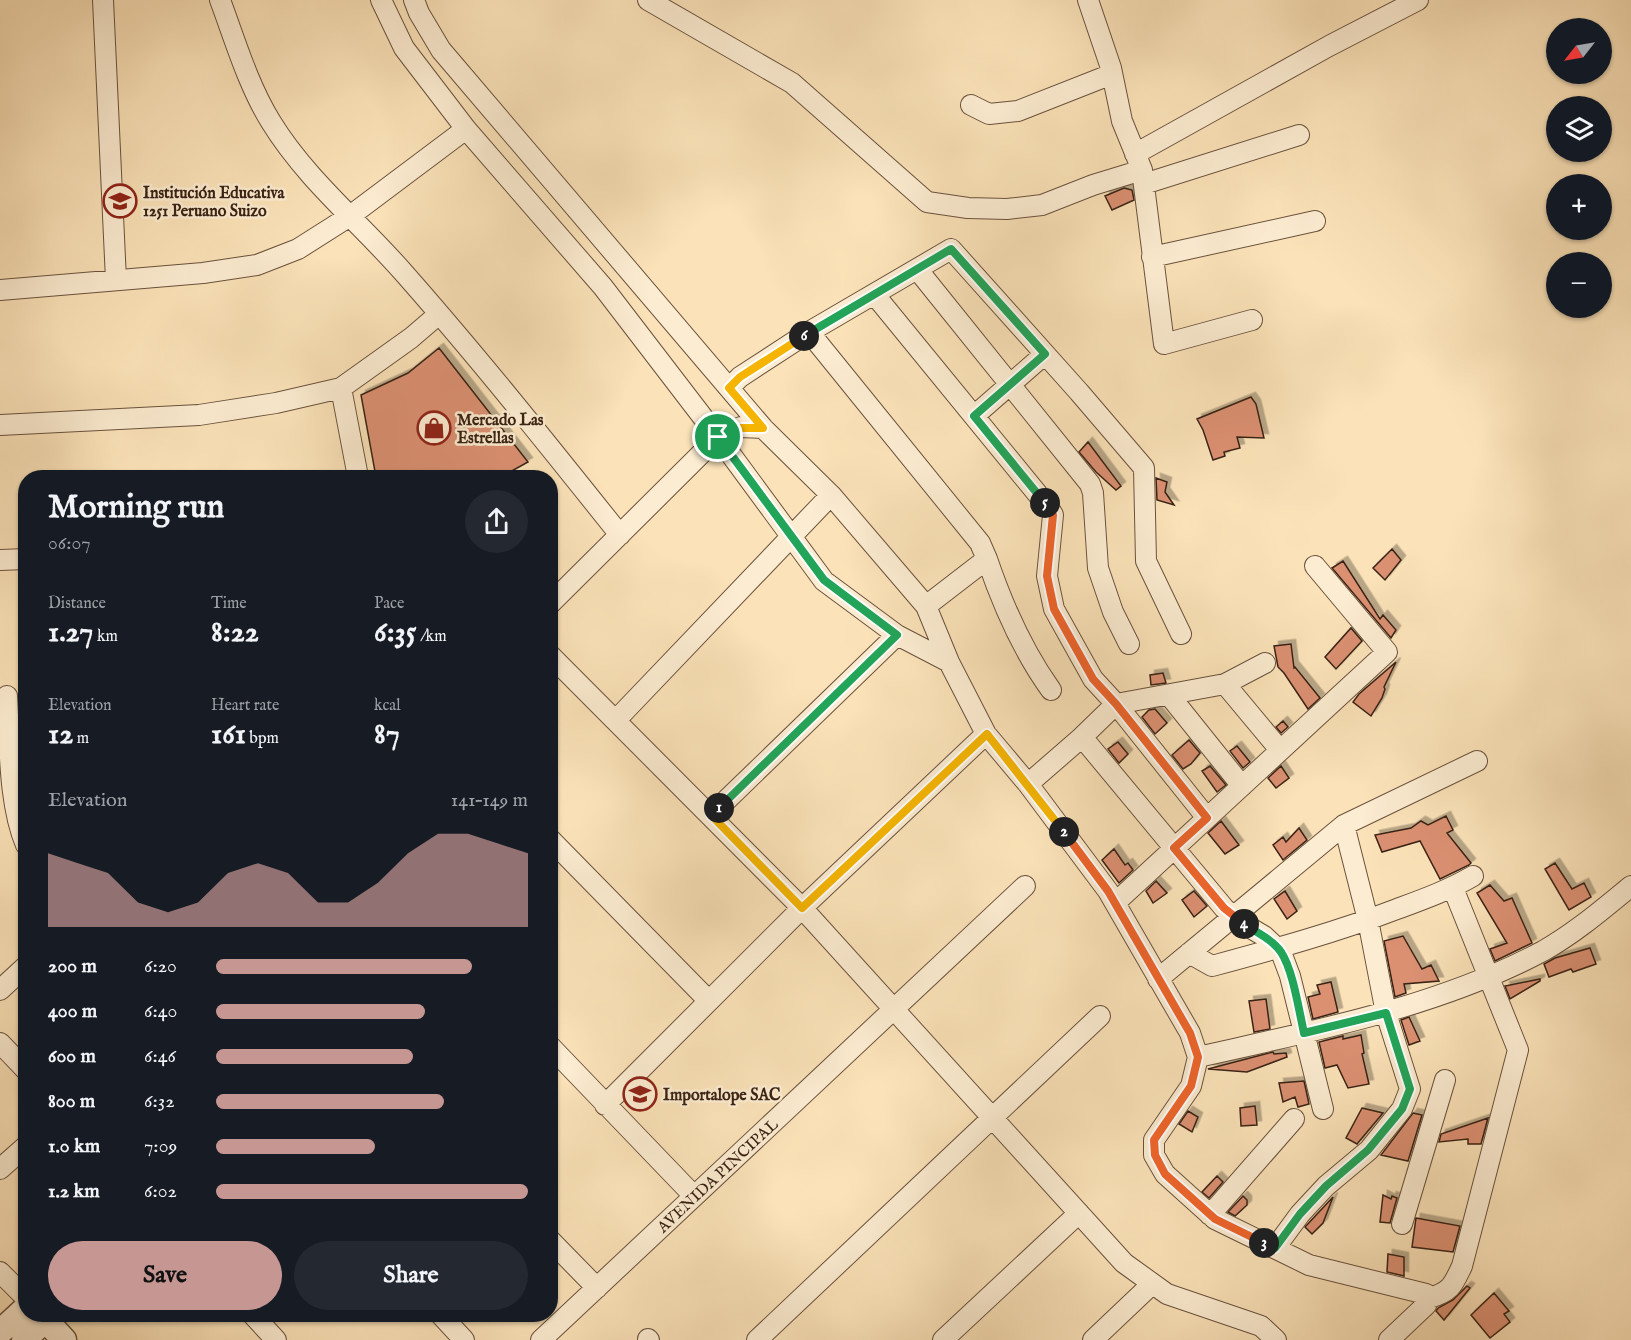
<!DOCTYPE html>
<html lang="en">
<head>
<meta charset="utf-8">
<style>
  body { margin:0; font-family:"IM FELL English",serif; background:#242831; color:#f1f3f6; height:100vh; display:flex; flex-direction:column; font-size:22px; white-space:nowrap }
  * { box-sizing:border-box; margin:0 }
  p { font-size:20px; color:#9ea1a6 }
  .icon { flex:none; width:33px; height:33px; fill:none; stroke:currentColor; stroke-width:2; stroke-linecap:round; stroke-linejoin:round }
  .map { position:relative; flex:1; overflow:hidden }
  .sheet { position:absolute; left:18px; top:470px; width:540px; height:852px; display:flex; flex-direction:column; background:#171b24; border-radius:24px; box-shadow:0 2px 4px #0004 }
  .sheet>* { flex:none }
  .needle { width:39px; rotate:239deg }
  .buttons { position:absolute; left:1546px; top:18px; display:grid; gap:12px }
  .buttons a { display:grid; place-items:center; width:66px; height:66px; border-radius:50%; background:#171b24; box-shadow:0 2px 4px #0004; font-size:30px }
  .pin { position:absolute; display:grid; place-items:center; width:51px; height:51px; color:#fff; margin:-26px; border:3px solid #fff; border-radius:50%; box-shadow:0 2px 6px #0007 }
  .km { position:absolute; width:30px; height:30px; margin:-15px; border-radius:50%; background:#222; color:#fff; font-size:16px; line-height:30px; text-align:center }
  .round { display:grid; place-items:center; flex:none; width:63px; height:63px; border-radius:32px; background:#242831 }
  .headline { display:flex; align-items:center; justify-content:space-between; height:102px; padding:0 30px }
  h1 { font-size:33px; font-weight:800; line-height:45px }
  .figures { display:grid; grid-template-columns:repeat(3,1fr); gap:9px; height:102px; padding:6px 30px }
  .figures div { display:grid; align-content:center }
  .figures b { font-size:30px; font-weight:800 }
  .figures small { font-size:16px; font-weight:400 }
  .figures p { font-size:16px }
  .chart { height:168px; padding:12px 30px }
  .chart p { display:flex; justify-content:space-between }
  .chart svg { width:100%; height:108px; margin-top:6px; fill:#c59692; opacity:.7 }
  .button { display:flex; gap:12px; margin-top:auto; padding:12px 30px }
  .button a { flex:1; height:69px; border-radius:36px; background:#c59692; color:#111; font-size:24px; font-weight:800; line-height:69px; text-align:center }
  .button a+a { background:#242831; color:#f1f3f6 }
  ul { padding:0 30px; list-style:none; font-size:20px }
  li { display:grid; grid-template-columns:96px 72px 1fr; align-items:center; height:45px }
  li i { height:15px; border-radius:8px; background:#c59692 }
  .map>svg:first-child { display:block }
</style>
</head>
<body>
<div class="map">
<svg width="1631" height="1340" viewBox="0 0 1631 1340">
  <defs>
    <filter id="shadow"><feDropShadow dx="4.5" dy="-4.5" stdDeviation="0" flood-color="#0004"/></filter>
  </defs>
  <rect width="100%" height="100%" fill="#fbe2b8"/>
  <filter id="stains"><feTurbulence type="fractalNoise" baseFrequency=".00333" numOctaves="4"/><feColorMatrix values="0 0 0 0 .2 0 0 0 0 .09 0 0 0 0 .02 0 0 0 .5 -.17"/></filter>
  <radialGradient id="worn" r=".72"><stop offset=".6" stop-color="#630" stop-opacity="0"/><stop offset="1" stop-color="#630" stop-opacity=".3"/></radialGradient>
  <path fill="#db9072" stroke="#392214" stroke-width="1.5" filter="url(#shadow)" d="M1124 188 1132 190 1134 200 1112 210 1105 196Z
    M439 348 528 462 501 477H376L361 395 408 373Z
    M1251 397 1256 404 1264 438 1237 437 1240 448 1224 452 1225 456 1213 460 1203 430 1197 419Z
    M1088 442 1121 486 1116 490 1096 472 1079 452Z
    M1156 478 1167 482 1165 492 1174 505 1157 500Z
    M1392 549 1401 560 1385 580 1373 568Z
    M1343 561 1380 619 1383 615 1396 630 1391 638 1332 568Z
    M1351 628 1362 641 1336 669 1325 657Z
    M1291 644 1294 668 1295 667 1320 698 1308 709 1284 673 1278 667 1274 646Z
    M1396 662 1384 687 1385 689 1382 698 1371 716 1353 702 1359 694Z
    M1163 673 1166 683 1151 685 1150 675Z
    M1155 709 1167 723 1155 734 1142 717 1149 710Z
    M1283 721 1288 727 1281 733 1276 727Z
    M1189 740 1200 753 1191 764 1183 769 1172 755Z
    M1118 742 1128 754 1119 763 1108 749Z
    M1237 746 1250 762 1243 768 1230 751Z
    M1210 766 1226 785 1217 792 1202 771Z
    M1281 766 1289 778 1276 788 1268 778Z
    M1446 816 1453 830 1447 833 1471 863 1469 865 1440 879 1420 841 1382 852 1375 835 1411 828 1421 821 1428 825Z
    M1221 821 1239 845 1225 854 1208 833Z
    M1299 828 1307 840 1283 860 1273 845 1283 837 1286 842Z
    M1114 849 1125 865 1128 863 1133 870 1119 883 1102 860Z
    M1555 863 1572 889 1584 883 1591 897 1569 910 1545 869Z
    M1156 881 1167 893 1153 903 1146 891Z
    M1490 885 1504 901 1512 898 1532 943 1495 961 1490 949 1507 943 1477 893Z
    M1194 891 1207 906 1194 917 1182 900Z
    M1285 891 1297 911 1287 919 1274 899Z
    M1403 936 1422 969 1431 965 1439 981 1404 984 1406 993 1395 997 1384 941Z
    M1590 948 1596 964 1573 972 1571 969 1549 977 1544 964 1555 958Z
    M1540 979V981L1510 999 1505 986Z
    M1331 982 1338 1012 1313 1019 1308 997 1320 994 1317 985Z
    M1266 999 1270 1029 1254 1032 1249 1001Z
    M1409 1017 1420 1041 1409 1045 1401 1020Z
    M1361 1035 1364 1053 1362 1054 1369 1084 1348 1088 1337 1065 1325 1068 1319 1042 1343 1036V1039Z
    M1273 1052 1274 1054 1286 1053 1287 1057 1247 1072 1208 1069Z
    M1304 1081 1309 1104 1298 1107 1295 1097 1283 1102 1279 1083Z
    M1255 1106 1257 1125 1241 1126 1240 1108Z
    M1362 1108 1383 1113 1357 1144 1346 1138Z
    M1188 1111 1198 1117 1192 1132 1179 1124Z
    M1413 1113 1422 1115 1408 1161 1381 1155Z
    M1488 1118 1481 1144H1468V1139L1439 1142 1441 1134Z
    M1217 1176 1223 1182 1209 1198 1202 1192Z
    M1383 1195 1391 1199 1392 1196 1397 1198 1390 1223 1380 1222Z
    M1243 1196 1247 1200V1205L1235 1216 1228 1212Z
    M1333 1197 1323 1223 1312 1234 1305 1227Z
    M1416 1218 1460 1226 1453 1252 1412 1247Z
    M1388 1254 1404 1257V1276L1387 1272Z
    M1467 1286 1470 1288 1444 1320 1436 1311 1438 1308 1453 1300Z
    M1494 1293 1509 1311 1504 1314 1510 1322 1490 1338 1471 1315Z"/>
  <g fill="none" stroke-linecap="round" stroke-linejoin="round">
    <g stroke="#6a523d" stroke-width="22">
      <path id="minor" d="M103 0 116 280
        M220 0C235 40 248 85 271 122 306 179 359 222 403 272 478 357 549 446 620 535
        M381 0 404 48 466 129 603 287 718 437 824 581 897 635
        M414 0 419 13 441 50 763 428 741 427 718 437 550 604
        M648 0 792 83 927 202 968 208 1007 209 1042 205 1093 185 1142 170
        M1088 0 1111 68 1122 121 1142 170 1164 344 1252 320
        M971 105 989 114 1018 111 1112 74
        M1135 154 1329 46 1418 0
        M1144 184 1299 135
        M1152 257 1315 221
        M917 269 1090 484 1093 493 1098 568 1113 612 1129 644
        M0 290 203 273 257 265 298 249 350 216 466 129
        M874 294 1049 508 1053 515 1047 576 1054 609 1093 679 1116 704 1207 818
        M809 332 951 249 1079 392 1144 468 1146 561 1181 634
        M341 388 358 477
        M729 388 740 377 809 332 980 543 987 559 926 606
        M974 416 1045 354
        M0 425 199 415 276 403 341 388 411 338 439 314
        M763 428 831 495 926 606 949 662 986 734 1028 784 1108 891 1190 1033 1198 1057 1191 1086 1154 1140V1155L1165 1174 1215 1219 1309 1265 1426 1294 1429 1298
        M987 559C1003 606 1022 650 1051 690
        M0 560 26 559
        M550 655 802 908 1124 1263 1167 1294 1261 1326 1276 1340
        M1225 684 1280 750
        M1169 695 1242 786
        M7 696C10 741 8 803 26 845
        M616 720 831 495
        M1082 737 1116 704 1225 684 1265 663
        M1028 784 1082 737 1224 908 1237 920 1264 936 1281 952 1290 976 1323 1109
        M711 815 897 635 949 662
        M550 839 709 1001
        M1115 903 1387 652 1315 566
        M1189 953 1212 966C1275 949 1337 932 1397 909 1424 899 1449 890 1473 876
        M1158 979 1344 825 1477 761
        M0 990 26 966
        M0 1043 26 1070
        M550 1046 694 1196
        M1198 1057C1313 1031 1438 1007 1543 951 1575 933 1603 909 1631 886
        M605 1105 802 908 986 734
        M0 1169 26 1146
        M1210 1215 1294 1119
        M1402 1224 1445 1080
        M550 1240 597 1288
        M1275 1248 1300 1214 1326 1186 1369 1150 1402 1109 1410 1089 1386 1013 1368 920 1344 825
        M0 1272 26 1298
        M252 1314 276 1340
        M440 1314 464 1340
        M648 1339 649 1340
        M541 1340 1025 886
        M757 1340 1100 1016
        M943 1340 1079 1213
        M1093 1340 1152 1284
        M1389 1340 1426 1305 1429 1298C1451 1292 1453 1285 1462 1266L1518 1050 1453 888"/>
    </g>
    <g stroke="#6a523d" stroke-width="27">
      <path id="tertiary" d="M40 1314 64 1340
        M0 1332 26 1308
        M24 1340 45 1320"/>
    </g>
    <use href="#minor" stroke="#fcecd1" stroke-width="20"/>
    <use href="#tertiary" stroke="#fcecd1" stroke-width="24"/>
  </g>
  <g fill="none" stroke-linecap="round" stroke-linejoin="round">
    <g stroke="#fff" stroke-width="12">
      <path id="split-1" d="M718 437 824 580 897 635 719 808"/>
    </g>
    <g stroke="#fff" stroke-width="12">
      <path id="split-2" d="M719 808 711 815 802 908 987 734 1064 832"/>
    </g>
    <g stroke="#fff" stroke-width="12">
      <path id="split-3" d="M1064 832 1108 891 1190 1033 1198 1057 1191 1086 1154 1140 1155 1155 1165 1174 1215 1219 1264 1243"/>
    </g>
    <g stroke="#fff" stroke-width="12">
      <path id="split-4" d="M1244 924C1256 932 1273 940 1281 952 1293 970 1299 1011 1304 1033L1386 1013 1410 1089 1402 1109 1368 1150 1326 1186 1300 1214 1275 1248 1264 1243"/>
    </g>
    <g stroke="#fff" stroke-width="12">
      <path id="split-5" d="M1045 503 1053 515 1047 576 1054 609 1093 679 1116 704 1207 818 1174 848 1224 908 1244 924"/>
    </g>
    <g stroke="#fff" stroke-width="12">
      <path id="split-6" d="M804 336 951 249 1045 354 974 416 1045 503"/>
    </g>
    <g stroke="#fff" stroke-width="12">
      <path id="split-7" d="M718 437 741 428H763L729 388 740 377 804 336"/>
    </g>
    <use href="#split-1" stroke="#22a559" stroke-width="8"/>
    <use href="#split-2" stroke="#f5b400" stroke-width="8"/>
    <use href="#split-3" stroke="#f0652b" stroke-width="8"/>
    <use href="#split-4" stroke="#22a559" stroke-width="8"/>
    <use href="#split-5" stroke="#f0652b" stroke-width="8"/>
    <use href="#split-6" stroke="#22a559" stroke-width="8"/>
    <use href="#split-7" stroke="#f5b400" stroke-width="8"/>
  </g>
  <defs>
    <g id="school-ring" transform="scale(1.725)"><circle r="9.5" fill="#fcecd1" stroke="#8f2418" stroke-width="1.5"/><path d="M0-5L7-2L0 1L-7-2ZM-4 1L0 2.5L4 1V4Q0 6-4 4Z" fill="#8f2418"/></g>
    <g id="shop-ring" transform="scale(1.725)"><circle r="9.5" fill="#fcecd1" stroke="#8f2418" stroke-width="1.5"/><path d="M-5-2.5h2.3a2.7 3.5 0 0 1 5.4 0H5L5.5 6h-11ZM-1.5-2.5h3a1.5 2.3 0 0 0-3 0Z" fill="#8f2418"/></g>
  </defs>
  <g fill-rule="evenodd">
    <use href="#school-ring" x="120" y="201"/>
    <use href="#shop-ring" x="434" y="428"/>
    <use href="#school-ring" x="640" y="1094"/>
  </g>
  <g text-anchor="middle" stroke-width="5" stroke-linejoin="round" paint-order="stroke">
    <g font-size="16" font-weight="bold" fill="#392214" stroke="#fcecd1" text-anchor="start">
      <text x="143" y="198">Institución Educativa<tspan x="143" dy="18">1251 Peruano Suizo</tspan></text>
      <text x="457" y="425">Mercado Las<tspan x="457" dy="18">Estrellas</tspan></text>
      <text x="663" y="1100">Importalope SAC</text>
    </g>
    <g font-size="16" fill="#392214" stroke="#fcecd1">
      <text transform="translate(717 1175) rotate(-43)" y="6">AVENIDA PINCIPAL</text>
    </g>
  </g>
  <rect width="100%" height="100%" filter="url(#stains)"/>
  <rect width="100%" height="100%" fill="url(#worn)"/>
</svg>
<div class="buttons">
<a><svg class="needle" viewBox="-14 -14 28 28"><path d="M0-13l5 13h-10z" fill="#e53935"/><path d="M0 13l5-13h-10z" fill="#9ea1a6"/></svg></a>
<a><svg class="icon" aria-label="layers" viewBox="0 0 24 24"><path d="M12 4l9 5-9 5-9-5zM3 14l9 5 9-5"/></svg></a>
<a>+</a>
<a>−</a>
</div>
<div class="pin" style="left:718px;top:437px;background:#1e9e55"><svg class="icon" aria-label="arrive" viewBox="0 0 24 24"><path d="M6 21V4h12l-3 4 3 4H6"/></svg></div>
<b class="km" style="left:719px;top:808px">1</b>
<b class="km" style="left:1064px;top:832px">2</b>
<b class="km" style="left:1264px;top:1243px">3</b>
<b class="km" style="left:1244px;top:924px">4</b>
<b class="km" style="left:1045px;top:503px">5</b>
<b class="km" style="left:804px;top:336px">6</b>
<section class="sheet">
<div class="headline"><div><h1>Morning run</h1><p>06:07</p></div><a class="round"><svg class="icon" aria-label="share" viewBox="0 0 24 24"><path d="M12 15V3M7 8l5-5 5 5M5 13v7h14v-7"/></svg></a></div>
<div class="figures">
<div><p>Distance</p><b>1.27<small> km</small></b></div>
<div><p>Time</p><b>8:22</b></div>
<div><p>Pace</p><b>6:35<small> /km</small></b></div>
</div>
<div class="figures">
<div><p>Elevation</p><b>12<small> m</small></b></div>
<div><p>Heart rate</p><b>161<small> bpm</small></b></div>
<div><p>kcal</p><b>87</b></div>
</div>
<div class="chart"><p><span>Elevation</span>141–149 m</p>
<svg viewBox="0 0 160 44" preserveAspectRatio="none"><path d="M0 44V14L10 18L20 22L30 34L40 38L50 34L60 22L70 18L80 22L90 34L100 34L110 26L120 14L130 6L140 6L150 10L160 14V44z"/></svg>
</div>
<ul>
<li><b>200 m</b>6:20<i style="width:82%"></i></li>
<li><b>400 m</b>6:40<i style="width:67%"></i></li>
<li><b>600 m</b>6:46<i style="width:63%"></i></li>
<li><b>800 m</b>6:32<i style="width:73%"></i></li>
<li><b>1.0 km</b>7:09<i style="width:51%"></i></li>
<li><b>1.2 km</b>6:02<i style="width:100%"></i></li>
</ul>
<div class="button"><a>Save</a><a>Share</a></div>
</section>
</div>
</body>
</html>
